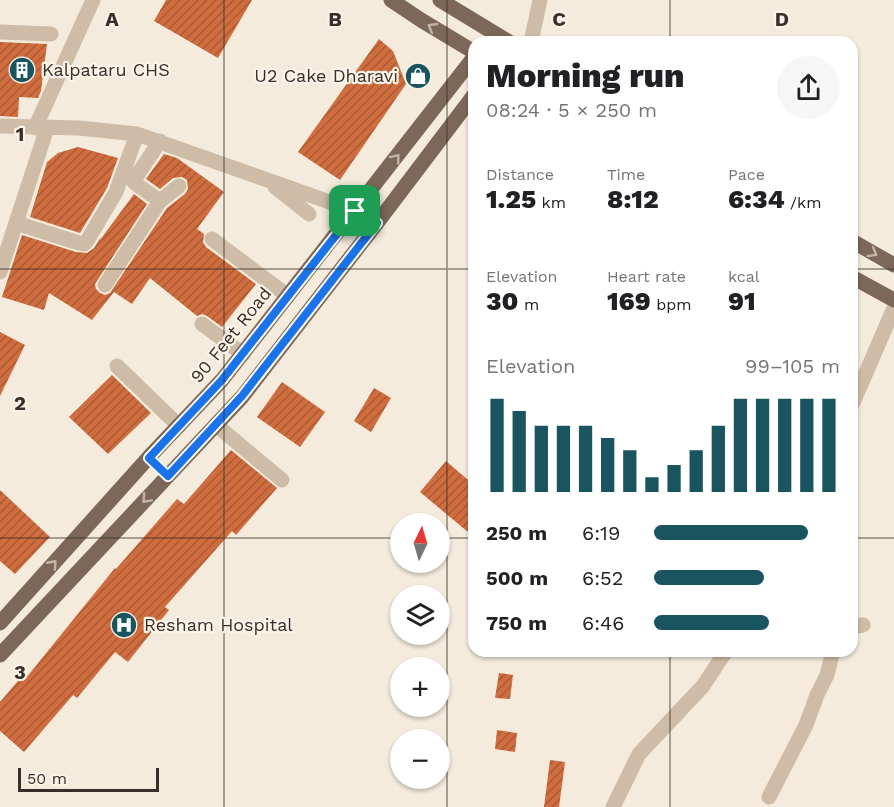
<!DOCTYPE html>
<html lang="en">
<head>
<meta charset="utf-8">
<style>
  body { margin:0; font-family:"Work Sans",sans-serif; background:#f6f6f6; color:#202124; height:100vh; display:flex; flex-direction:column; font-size:22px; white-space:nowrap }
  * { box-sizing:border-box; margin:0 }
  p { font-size:20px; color:#757577 }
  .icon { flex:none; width:33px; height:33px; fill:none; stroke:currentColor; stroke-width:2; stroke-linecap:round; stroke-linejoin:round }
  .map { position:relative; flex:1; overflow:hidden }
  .side { position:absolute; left:468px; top:36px; width:390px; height:621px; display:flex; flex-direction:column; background:#fff; border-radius:18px; box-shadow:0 2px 4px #0004 }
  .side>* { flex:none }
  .needle { width:39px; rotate:5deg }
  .tools { position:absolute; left:390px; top:513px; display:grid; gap:12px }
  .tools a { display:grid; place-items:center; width:60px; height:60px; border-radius:50%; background:#fff; box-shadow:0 2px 4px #0004; font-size:30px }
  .scale { position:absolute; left:18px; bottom:15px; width:141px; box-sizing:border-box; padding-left:6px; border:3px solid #392f28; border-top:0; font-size:16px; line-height:21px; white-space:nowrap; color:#392f28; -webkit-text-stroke:4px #fbf4e9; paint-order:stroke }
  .pin { position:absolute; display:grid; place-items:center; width:51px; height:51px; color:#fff; margin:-26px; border-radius:12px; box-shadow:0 3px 9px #0006 }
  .round { display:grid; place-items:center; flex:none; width:63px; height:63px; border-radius:32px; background:#f6f6f6 }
  .overview { display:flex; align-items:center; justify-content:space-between; height:102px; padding:0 18px }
  h1 { font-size:33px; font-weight:800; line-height:45px }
  .metrics { display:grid; grid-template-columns:repeat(3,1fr); gap:9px; height:102px; padding:6px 18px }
  .metrics div { display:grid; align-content:center }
  .metrics b { font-size:26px; font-weight:800 }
  .metrics small { font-size:16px; font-weight:400 }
  .metrics p { font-size:16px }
  .chart { height:168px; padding:12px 18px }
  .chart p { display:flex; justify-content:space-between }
  .chart svg { width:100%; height:108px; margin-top:6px; stroke:#1a555f; stroke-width:6 }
  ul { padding:0 18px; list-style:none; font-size:20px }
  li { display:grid; grid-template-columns:96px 72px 1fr; align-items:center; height:45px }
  li i { height:15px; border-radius:8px; background:#1a555f }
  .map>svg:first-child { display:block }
</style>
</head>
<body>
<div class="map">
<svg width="894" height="807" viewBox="0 0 894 807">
  <defs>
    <pattern id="building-hatch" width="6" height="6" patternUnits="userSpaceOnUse" patternTransform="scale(1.5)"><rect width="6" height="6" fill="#d06d3e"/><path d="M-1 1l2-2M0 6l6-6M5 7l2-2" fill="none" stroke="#aa5a34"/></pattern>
  </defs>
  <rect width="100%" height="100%" fill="#f4ebdc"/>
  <path fill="url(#building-hatch)" d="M166 0H252L218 58 154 21Z
    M379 39 393 51 406 84 340 180 298 152Z
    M0 42 47 44 41 91 38 98 19 97 18 117 0 116Z
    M78 147 118 158 107 188 80 233 30 217 47 162 58 153Z
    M164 154 177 158 224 192 197 229 204 234 203 242 206 247 256 284 222 327 207 316 202 314 197 316 150 278 132 304 114 292 92 320 49 293 44 310 2 297 22 235 76 252 87 253 94 248 101 237 100 240 134 194 147 204 95 284 96 289 100 293 105 295 110 293 167 208 185 194 188 189 187 180 182 177 173 178 160 189 146 179Z
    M0 332 25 345 0 396Z
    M112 375 151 413 108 454 69 417Z
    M282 382 325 412 300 447 257 417Z
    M374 388 391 398 371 432 354 421Z
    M231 450 277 488 236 535 232 531 165 607 169 610 128 662 115 652 77 698 73 695 24 752 0 731V702L23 675 26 678 115 568 116 569 177 499 184 504Z
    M446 461 474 485V537L420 492Z
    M0 490 50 537 15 574 0 561Z
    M499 673 513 675 510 699 495 698Z
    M497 730 517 733 515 752 495 749Z
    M550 760 565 762 559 807H544Z"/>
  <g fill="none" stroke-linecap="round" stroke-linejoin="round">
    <path stroke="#cebca7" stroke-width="15" d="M0 32 51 34
      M531 42 540 0
      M0 126 79 128 137 134 355 211 377 223
      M35 128 93 0
      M160 141 136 177 134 182 136 184 160 201
      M275 187 309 214
      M16 223 79 243 84 244 87 241 116 192 137 134
      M212 239 288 296
      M0 272 47 128
      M105 285 160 201 179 186
      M202 324 243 354
      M117 366 179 426
      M852 405 894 308
      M216 425 282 480
      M852 627 863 625
      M769 797 806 725 817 695 827 675 833 651
      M613 807 639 754 703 686 726 651"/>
    <path stroke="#7d6758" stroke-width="15" d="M391 0 421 20 474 52
      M440 0 509 42
      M852 241 894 265
      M852 277 894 300
      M0 623 149 457 222 380 474 57
      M0 655 242 397 377 223 474 95"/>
  </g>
  <defs><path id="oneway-chevron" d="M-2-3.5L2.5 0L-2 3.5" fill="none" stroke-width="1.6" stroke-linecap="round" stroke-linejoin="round" transform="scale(1.5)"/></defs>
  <g stroke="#c2b5a8">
    <use href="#oneway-chevron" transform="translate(432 27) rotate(-150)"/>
    <use href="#oneway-chevron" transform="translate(396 158) rotate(-52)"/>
    <use href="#oneway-chevron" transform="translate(873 253) rotate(30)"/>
    <use href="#oneway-chevron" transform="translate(146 499) rotate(133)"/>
    <use href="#oneway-chevron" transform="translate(53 564) rotate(-48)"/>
  </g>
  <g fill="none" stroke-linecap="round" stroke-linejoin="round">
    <g stroke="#fff" stroke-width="12">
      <path id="route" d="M355 211 377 223 242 396 168 476 149 458 222 380Z"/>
    </g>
    <use href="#route" stroke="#1a73e8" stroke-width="8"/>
  </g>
  <path fill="none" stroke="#392f28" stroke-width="1.5" stroke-opacity="0.55" d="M224 0V807M447 0V807M670 0V42M0 269H474M852 269H894M0 538H400M440 538H474M852 538H894M670 651V807"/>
  <defs>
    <g id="building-disc" transform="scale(1.35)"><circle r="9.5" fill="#1a555f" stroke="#fbf4e9"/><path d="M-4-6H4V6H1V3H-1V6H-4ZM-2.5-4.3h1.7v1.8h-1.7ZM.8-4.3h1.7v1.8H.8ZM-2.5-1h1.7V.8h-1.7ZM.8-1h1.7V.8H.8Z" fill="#fff"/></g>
    <g id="shop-disc" transform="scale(1.35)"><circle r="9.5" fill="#1a555f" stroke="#fbf4e9"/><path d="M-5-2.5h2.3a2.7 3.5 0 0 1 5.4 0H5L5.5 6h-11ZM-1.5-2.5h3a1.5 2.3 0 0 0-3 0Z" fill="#fff"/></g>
    <g id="hospital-disc" transform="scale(1.35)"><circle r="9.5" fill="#1a555f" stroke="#fbf4e9"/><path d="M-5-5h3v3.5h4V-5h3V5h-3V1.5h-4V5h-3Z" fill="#fff"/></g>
  </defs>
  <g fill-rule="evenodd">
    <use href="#building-disc" x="22" y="70"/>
    <use href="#shop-disc" x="418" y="76"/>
    <use href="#hospital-disc" x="124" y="625"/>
  </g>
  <g text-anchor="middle" stroke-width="4.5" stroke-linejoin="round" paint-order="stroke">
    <g font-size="18" fill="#392f28" stroke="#fbf4e9" text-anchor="start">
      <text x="42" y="76">Kalpataru CHS</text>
      <text x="398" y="82" text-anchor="end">U2 Cake Dharavi</text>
      <text x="144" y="631">Resham Hospital</text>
    </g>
    <g font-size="18" fill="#392f28" stroke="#fbf4e9">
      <text transform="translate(231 335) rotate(-51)" y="6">90 Feet Road</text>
    </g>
  </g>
  <g font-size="20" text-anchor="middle" font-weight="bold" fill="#392f28" stroke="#fbf4e9" stroke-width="4.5" stroke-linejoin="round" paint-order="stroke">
    <text x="112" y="26">A</text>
    <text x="335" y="26">B</text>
    <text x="559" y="26">C</text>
    <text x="782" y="26">D</text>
    <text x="20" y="141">1</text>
    <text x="20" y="410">2</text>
    <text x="20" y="679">3</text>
  </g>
</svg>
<div class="tools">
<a><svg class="needle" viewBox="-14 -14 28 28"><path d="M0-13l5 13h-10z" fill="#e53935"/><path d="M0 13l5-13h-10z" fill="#757577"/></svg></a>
<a><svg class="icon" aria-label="layers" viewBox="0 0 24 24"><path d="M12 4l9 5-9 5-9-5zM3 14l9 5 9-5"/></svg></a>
<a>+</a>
<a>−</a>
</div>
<div class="scale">50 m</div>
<div class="pin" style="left:355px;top:211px;background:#1e9e55"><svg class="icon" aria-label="arrive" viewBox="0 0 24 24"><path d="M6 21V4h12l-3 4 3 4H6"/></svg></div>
<section class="side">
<div class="overview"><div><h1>Morning run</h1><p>08:24 · 5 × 250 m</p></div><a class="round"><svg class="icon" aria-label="share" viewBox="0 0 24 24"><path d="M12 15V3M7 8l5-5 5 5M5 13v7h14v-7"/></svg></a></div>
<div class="metrics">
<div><p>Distance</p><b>1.25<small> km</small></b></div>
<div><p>Time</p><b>8:12</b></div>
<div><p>Pace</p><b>6:34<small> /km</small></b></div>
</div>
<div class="metrics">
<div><p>Elevation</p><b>30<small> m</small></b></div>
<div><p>Heart rate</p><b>169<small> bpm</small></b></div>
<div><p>kcal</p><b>91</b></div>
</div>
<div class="chart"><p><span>Elevation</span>99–105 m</p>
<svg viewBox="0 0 160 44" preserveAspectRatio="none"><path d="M5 44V6M15 44V11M25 44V17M35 44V17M45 44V17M55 44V22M65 44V27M75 44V38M85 44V33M95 44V27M105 44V17M115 44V6M125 44V6M135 44V6M145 44V6M155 44V6"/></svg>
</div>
<ul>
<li><b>250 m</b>6:19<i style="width:83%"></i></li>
<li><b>500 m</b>6:52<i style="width:59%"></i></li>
<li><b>750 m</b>6:46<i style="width:62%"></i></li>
</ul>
</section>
</div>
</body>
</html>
